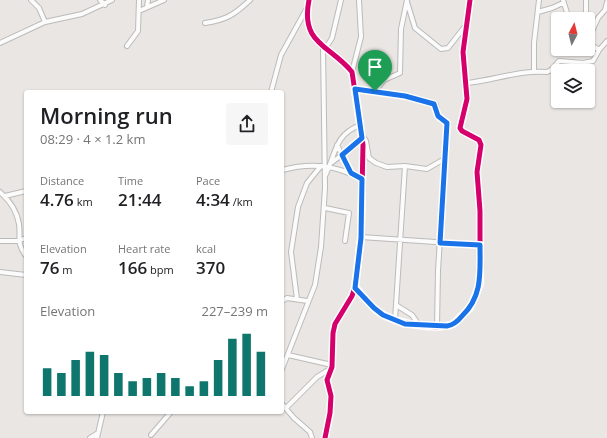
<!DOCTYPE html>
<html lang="en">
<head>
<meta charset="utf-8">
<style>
  body { margin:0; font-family:"Open Sans",sans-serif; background:#f6f6f6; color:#202124; height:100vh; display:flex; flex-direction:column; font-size:15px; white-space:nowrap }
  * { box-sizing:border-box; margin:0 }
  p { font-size:13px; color:#757577 }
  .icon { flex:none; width:22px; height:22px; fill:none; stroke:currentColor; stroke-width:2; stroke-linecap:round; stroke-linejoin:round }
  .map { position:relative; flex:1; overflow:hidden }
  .details { position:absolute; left:24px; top:90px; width:260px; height:324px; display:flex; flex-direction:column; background:#fff; border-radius:4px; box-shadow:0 1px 3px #0004 }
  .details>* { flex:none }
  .needle { width:26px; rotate:7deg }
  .buttons { position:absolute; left:551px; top:12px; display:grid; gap:8px }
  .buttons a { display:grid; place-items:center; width:44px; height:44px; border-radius:4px; background:#fff; box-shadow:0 1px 3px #0004; font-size:20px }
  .pin { position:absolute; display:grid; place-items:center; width:34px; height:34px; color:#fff; margin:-41px -17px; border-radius:50% 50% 50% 0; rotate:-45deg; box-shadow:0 0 4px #0007 }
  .pin .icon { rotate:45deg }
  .round { display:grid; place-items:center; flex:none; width:42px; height:42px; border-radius:4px; background:#f6f6f6 }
  .head { display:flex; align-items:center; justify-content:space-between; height:68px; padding:0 16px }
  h1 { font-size:22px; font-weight:600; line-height:30px }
  .figures { display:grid; grid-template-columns:repeat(3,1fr); gap:6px; height:68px; padding:4px 16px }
  .figures div { display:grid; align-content:center }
  .figures b { font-size:17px; font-weight:600 }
  .figures small { font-size:11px; font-weight:400 }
  .figures p { font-size:11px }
  .chart { height:112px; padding:8px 16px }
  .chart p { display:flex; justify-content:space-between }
  .chart svg { width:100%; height:72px; margin-top:4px; stroke:#0f766e; stroke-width:6 }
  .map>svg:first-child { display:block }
</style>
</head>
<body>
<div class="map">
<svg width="607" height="438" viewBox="0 0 607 438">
  <rect width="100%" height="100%" fill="#e9e6e3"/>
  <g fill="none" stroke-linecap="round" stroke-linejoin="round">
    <g stroke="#bcbbba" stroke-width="6">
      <path id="street" d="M31 0 39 8 45 22
        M100 0 105 5
        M309 0C300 44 330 45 352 72L363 145 361 237 355 287 352 296 335 324 333 333 332 367 327 380 331 396 330 413 325 438
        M563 0 569 19
        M586 0V19
        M407 2 415 28 441 49 448 48 466 25
        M147 7 148 0
        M139 11 164 0
        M538 12 552 8 563 3
        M205 23C226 20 234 15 250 0
        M589 37 593 46 599 50
        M589 38 598 18 605 10 607 2
        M0 43 45 22 82 14 112 0
        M127 46 138 31 139 0
        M325 49 332 38 341 0
        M534 71V43L539 0
        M352 72 361 37 359 0
        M467 83C494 80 520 70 547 72L551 70 559 61 583 63 593 61 599 50 607 41
        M355 89 405 96 434 104 436 105 438 116 447 123 438 271 437 326
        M375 91 384 80 400 73 401 29 407 0
        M271 92 281 55 307 8
        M362 134 366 141 369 158 376 163 387 167 405 166 427 169 446 158
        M337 145 351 173
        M331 163 354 146 361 138
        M282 170C312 162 335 165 362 179
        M325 176C336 154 334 135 360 125
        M0 192C9 200 17 211 19 224 21 238 16 243 26 256
        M5 196 26 191
        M325 208 349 213 345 241
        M361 237 480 245
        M0 241H18L26 238
        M0 272 26 275
        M355 287C363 295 370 306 379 312 394 323 435 331 453 324L470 308 480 284V211L477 172 481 145 479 140 462 131 460 128 467 99 463 52 470 0
        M297 299 291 252 298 207 307 183 321 166
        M282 301 287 298 307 301
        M396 305 412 315 419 325
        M395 320 405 166
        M288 355 332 365
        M282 369 315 285 321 247 325 188 323 47
        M282 404 294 418 310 432 312 438
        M286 408 317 377 330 369
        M151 435 171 412
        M90 438 98 433
        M97 438 103 412"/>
    </g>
    <use href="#street" stroke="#fcfbfb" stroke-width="4"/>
    <g stroke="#fff" stroke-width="8">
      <path id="cycleway" d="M309 0C300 44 330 45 352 72L363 145 361 237 355 287 352 296 335 324 333 333 332 367 327 380 331 396 330 413 325 438
        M355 287C363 295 370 306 379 312 394 323 435 331 453 324L470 308 480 284V211L477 172 481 145 479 140 462 131 460 128 467 99 463 52 470 0"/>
    </g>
    <use href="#cycleway" stroke="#d6006c" stroke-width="5"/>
  </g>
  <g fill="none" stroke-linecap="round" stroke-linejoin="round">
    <g stroke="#fff" stroke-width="8">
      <path id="route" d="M355 89 405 96 434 104 438 116 447 123 440 243 480 245C480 272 483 296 462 316 458 321 454 325 447 326L405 324 383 315 374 308 355 288 361 238 362 179 351 173 342 155 362 138Z"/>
    </g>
    <use href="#route" stroke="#1a73e8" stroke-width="5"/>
  </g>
</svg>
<div class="buttons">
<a><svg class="needle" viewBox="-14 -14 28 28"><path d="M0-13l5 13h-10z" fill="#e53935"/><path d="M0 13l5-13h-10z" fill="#757577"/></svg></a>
<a><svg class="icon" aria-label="layers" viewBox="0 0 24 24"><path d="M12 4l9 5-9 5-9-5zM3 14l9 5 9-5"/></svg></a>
</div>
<div class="pin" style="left:375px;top:91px;background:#1e9e55"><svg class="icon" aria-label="arrive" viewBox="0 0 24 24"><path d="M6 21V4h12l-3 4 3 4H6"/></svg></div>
<section class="details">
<div class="head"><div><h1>Morning run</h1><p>08:29 · 4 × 1.2 km</p></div><a class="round"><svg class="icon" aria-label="share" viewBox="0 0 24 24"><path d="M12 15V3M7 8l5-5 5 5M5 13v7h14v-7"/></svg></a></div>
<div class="figures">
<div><p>Distance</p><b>4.76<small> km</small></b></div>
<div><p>Time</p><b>21:44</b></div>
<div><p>Pace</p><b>4:34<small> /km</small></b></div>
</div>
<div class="figures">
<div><p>Elevation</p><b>76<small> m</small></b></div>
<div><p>Heart rate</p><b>166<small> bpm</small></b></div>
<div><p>kcal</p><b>370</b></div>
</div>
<div class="chart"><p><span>Elevation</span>227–239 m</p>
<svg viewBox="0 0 160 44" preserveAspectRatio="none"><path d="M5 44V27M15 44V30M25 44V22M35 44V17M45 44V19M55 44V30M65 44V35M75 44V33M85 44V30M95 44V33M105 44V38M115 44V35M125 44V22M135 44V9M145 44V6M155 44V17"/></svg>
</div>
</section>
</div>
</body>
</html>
